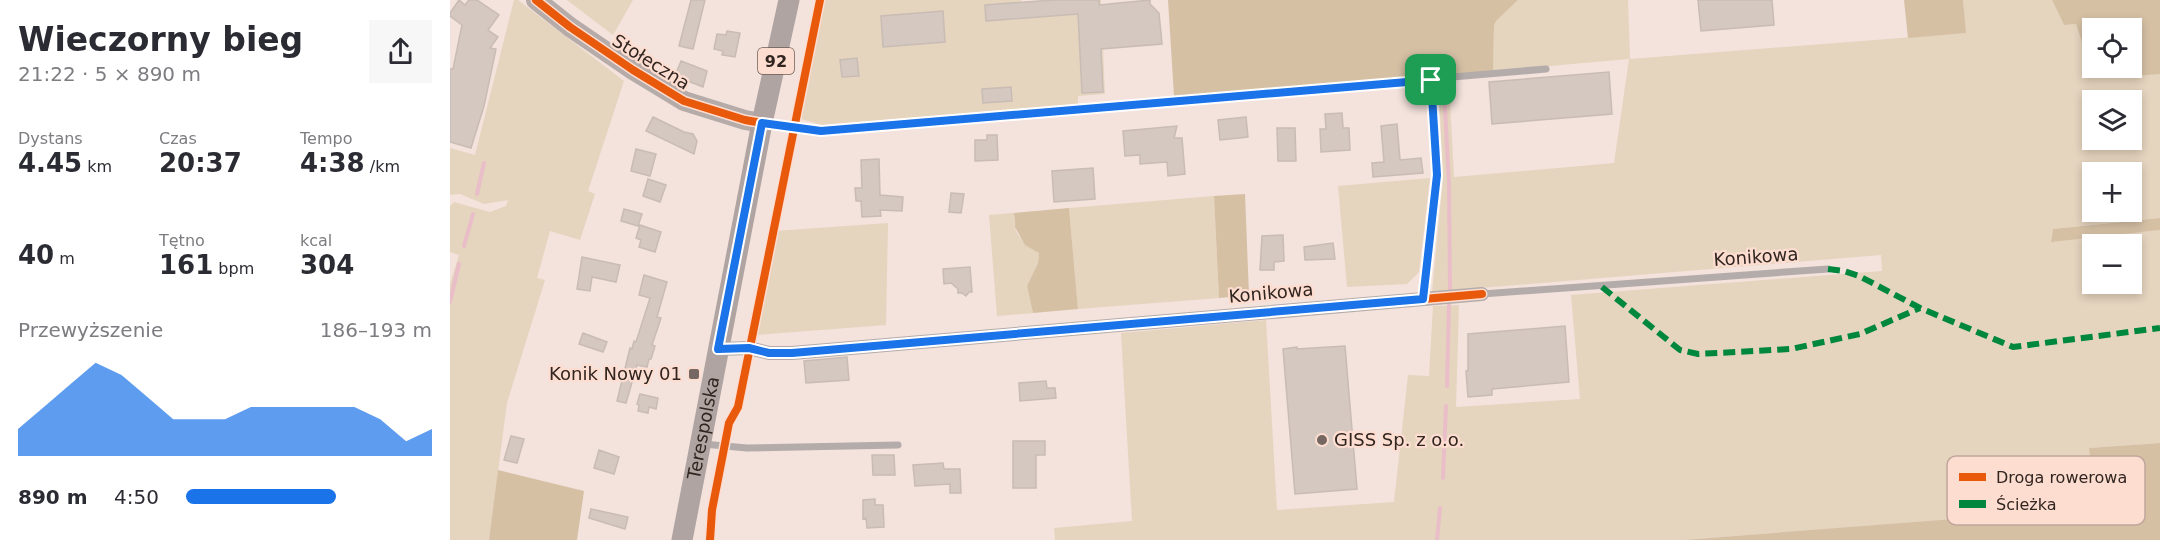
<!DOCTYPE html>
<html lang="pl">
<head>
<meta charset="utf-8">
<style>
  body { margin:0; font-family:"DejaVu Sans",sans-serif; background:#f7f7f7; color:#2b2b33; height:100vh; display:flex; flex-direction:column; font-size:22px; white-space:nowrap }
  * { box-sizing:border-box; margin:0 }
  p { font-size:20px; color:#7c7c81 }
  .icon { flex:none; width:33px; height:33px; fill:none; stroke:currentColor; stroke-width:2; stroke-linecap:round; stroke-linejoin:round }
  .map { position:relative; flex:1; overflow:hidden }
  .sheet { display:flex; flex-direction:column; background:#fff; width:450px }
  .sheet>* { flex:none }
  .controls { position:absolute; left:1632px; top:18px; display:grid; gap:12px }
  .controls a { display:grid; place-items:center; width:60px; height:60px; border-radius:0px; background:#fff; box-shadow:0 3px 9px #0003; font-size:30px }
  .pin { position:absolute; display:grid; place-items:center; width:51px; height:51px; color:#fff; margin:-26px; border-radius:12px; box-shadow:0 3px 9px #0006 }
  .round { display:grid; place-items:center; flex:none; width:63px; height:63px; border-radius:0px; background:#f7f7f7 }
  .summary { display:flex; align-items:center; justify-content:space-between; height:102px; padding:0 18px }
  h1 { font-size:33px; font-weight:700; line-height:45px }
  .stats { display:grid; grid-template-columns:repeat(3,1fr); gap:9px; height:102px; padding:6px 18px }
  .stats div { display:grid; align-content:center }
  .stats b { font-size:26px; font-weight:700 }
  .stats small { font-size:16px; font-weight:400 }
  .stats p { font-size:16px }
  .chart { height:168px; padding:12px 18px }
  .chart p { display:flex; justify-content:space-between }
  .chart svg { width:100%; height:108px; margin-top:6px; fill:#1a73e8; opacity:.7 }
  ul { padding:0 18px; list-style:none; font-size:20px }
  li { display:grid; grid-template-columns:96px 72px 1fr; align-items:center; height:45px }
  li i { height:15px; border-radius:8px; background:#1a73e8 }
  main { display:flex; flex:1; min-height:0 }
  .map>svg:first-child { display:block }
</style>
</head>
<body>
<main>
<section class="sheet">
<div class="summary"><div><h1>Wieczorny bieg</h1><p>21:22 · 5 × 890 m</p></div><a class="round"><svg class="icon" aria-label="share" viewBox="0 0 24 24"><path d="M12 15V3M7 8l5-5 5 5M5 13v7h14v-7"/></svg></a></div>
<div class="stats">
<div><p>Dystans</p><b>4.45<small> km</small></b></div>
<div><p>Czas</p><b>20:37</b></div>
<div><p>Tempo</p><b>4:38<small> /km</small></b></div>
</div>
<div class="stats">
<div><b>40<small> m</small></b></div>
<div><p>Tętno</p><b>161<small> bpm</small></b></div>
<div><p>kcal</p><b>304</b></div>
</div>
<div class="chart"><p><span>Przewyższenie</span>186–193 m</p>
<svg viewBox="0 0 160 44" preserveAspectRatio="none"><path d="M0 44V33L10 24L20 15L30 6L40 11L50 20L60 29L70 29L80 29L90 24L100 24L110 24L120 24L130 24L140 29L150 38L160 33V44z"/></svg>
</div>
<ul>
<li><b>890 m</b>4:50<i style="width:61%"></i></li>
</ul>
</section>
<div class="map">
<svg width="1710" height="540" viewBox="0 0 1710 540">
  <rect width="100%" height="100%" fill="#f4e2dc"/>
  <path fill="#e5d4be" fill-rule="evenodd" d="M64 0H68L174 81 138 191 145 194 130 240 100 231 87 278 95 280 57 403 39 540H0V284L9 255 0 252V206L4 202 40 212 56 206 58 200 34 204 10 194 0 195V148L25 155Z
    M117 0H183L163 35Z
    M372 0H571V3L603 0H651L655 94 628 96V104L372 125 348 118Z
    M1068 0H1178L1180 59 1515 33 1513 0H1602L1614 25 1626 24 1633 46 1642 57V68L1710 74V218L1603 229 1601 241 1710 230V443L1639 448 1646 508 1233 540H605L604 528 682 521 671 333 816 320 827 510 944 502 958 375 979 376 983 306 1009 305 1006 407 1130 399 1121 295 1432 271 1431 255 982 292 993 178 989 92 991 85 999 83 1004 177 1164 163 1179 59 1043 71 1044 25 1047 20ZM1642 100H1682V140H1642ZM1642 172H1682V212H1642ZM1642 244H1682V284H1642Z
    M980 178 969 272 957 284 897 287 888 186Z
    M764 196 769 298 628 309 619 208Z
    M564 213C562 234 573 242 589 253L588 263 577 286 583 313 547 316 539 215Z
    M438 223 436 325 306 335 325 231Z"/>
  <path fill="#d5c0a4" d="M718 0H1068L1047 20 1044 25 1043 71 724 96Z
    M1454 0H1513L1516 33 1458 38Z
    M1602 0H1710V74L1679 76 1656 68H1682V28H1642V57L1633 46 1626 24 1614 25Z
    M795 194 799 295 769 298 764 196Z
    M619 208 628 309 583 313 577 286 588 263 589 253 575 245 565 227 564 213Z
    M1710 218V230L1601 242 1603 229Z
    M1710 443V540H1233L1645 508 1639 448Z
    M48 470 134 491 127 540H39Z"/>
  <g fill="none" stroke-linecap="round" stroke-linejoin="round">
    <path stroke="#eabec8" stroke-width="4" d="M994 89 999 185 1000 289
      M27 194 34 163
      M14 246 23 214
      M0 302 9 264
      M997 386 999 303
      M993 478 996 406
      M987 540 990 508"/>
  </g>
  <path fill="#d4c8c0" stroke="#c8bcb4" stroke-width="1.5" d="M9 0 15 5 19 0H27L49 15 38 30 48 37 40 48 46 49 34 106 21 148 0 142V69H3L12 25 0 16V13Z
    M241 0H255L243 49 229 46Z
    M603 0H649V5L700 0V4L709 13 712 44 651 49 653 92 632 93 628 14 536 21 535 5Z
    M1248 0H1322L1324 25 1251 31Z
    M493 11 495 42 433 47 431 16Z
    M277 31 290 33 285 57 272 55 273 51 264 49 267 34 276 35Z
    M407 58 409 76 392 77 390 60Z
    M231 61 257 71 253 87 225 76Z
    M1159 72 1162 114 1042 124 1039 82Z
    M561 87 562 101 533 103 532 89Z
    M892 113 893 128H899L900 150 871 152 870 129H876L875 114Z
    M203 117 234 132 243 134 247 141 244 154 196 131Z
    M796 117 798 137 770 140 768 120Z
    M947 124 950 160 971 158 973 173 923 177 922 163 934 162 931 126Z
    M727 126 724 138H732L735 174 718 176 717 162 690 164V155L675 156 673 131Z
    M827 128H845L846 161H828Z
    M537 135H547L548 160 525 161V140H537Z
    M186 149 206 154 200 176 181 171Z
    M429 159 430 195 453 197 452 211 430 210 431 216 412 217 411 201H406L405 188H412L411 160Z
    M643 168 645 199 604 202 602 171Z
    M198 179 216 185 210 202 193 196Z
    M501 193 514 194 511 213 499 212Z
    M174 209 192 214 188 226 171 221Z
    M190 225 211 232 205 252 189 247 191 240 186 238Z
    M833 235 834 261 824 262V270H810L812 236Z
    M883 243 885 259 855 260 854 247Z
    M132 257 170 265 166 282 142 277 140 291 127 289Z
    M520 267 522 292H519L516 296 512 293H508V289L501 283 494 284 493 269Z
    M194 275 217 282 207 317 211 318 202 345 205 346 201 359H199L197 367 187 365 176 403 167 401 180 348 182 349 184 341 186 342 200 298 189 295Z
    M1115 326 1119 382 1042 389V395L1018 397 1016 371H1018V334Z
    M133 333 157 342 153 352 129 344Z
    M895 346 907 489 845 494 833 349 847 347V349Z
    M397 357 399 380 356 383 354 361Z
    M596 381 597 388H605L606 398 570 401 569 383Z
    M190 394 208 398 206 409 199 407 198 413 188 411 189 405 187 404Z
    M61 436 74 439 67 463 54 460Z
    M563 441H595V455H586V488H563Z
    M149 450 169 457 164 474 144 468Z
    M422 455H444L445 475H423Z
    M493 463 494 469H510L511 493H500V484L465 486 463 465Z
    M425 499V505H433L434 527 417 528 416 518 413 519V500Z
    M141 509 178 517 175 529 139 518Z"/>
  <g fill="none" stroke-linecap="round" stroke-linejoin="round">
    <path stroke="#b4acaa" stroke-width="7" d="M316 123 371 131 1096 69
      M1032 294 1378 269
      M973 299 987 175 981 80
      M253 444 297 448 448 445"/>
    <path stroke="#b4acaa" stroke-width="14" d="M268 349 299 348 319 353H342L1032 294"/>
    <path stroke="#b5aba9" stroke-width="20" d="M86 0 120 27 183 70 234 101 295 120 312 123"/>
    <path stroke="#afa4a1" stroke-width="21" id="s1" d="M232 540 312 123 339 0"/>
    <path stroke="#00873e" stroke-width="6" stroke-dasharray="12 6" stroke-linecap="butt" d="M1378 269 1394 271 1409 276 1470 308 1563 347 1710 328
      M1152 287 1230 350 1248 354 1341 349 1410 334 1470 308"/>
    <g stroke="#feddd1" stroke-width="11">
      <path id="cycleway" d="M86 0 120 27 183 70 234 101 295 120 312 123
        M268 349 299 348 319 353H342L1032 294
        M260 540 262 510 279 423 288 407 370 0"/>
    </g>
    <use href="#cycleway" stroke="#e8590c" stroke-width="8"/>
  </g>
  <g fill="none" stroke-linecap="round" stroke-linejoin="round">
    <g stroke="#fff" stroke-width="12">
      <path id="route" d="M981 80 987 175 973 299 342 353H319L299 348 268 349 312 123 371 131Z"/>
    </g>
    <use href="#route" stroke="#1a73e8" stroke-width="8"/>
  </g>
  <g fill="#756762" stroke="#feddd1" stroke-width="2">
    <rect x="238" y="368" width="12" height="12" rx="3"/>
    <circle cx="872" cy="440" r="6"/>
  </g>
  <g text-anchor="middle" stroke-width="4.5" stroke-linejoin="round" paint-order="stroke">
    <rect fill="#feddd1" stroke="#6e5c55" stroke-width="1.5" x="308" y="48" width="36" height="26" rx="4.5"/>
    <g font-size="16" font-weight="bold" fill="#312520">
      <text x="326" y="67">92</text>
    </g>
    <g font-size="18" fill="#312520" stroke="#feddd1">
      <text transform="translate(201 62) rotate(32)" y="6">Stołeczna</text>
      <text transform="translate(1306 257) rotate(-4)" y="6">Konikowa</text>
      <text transform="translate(821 293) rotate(-5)" y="6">Konikowa</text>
      <text dy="6" stroke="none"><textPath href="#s1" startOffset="114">Terespolska</textPath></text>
    </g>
    <g font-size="18" fill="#312520" stroke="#feddd1" text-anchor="end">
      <text x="232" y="380">Konik Nowy 01</text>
      <text x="884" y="446" text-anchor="start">GISS Sp. z o.o.</text>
    </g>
  </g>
  <rect x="1497" y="456" width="198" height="69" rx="9" fill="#feddd1" stroke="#c0a69c" stroke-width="1.5"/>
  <rect x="1509" y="473" width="27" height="8" fill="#e8590c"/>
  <rect x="1509" y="500" width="27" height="8" fill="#00873e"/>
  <g font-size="16" fill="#312520">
    <text x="1546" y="483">Droga rowerowa</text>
    <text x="1546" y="510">Ścieżka</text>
  </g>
</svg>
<div class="controls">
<a><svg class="icon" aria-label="locate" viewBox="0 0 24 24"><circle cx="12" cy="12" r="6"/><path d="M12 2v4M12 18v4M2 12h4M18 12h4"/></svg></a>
<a><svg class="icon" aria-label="layers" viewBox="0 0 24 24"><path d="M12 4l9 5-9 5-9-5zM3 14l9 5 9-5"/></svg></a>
<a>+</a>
<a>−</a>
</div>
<div class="pin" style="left:981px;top:80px;background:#1e9e55"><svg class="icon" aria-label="arrive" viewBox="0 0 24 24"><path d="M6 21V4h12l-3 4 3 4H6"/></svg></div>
</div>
</main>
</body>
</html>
